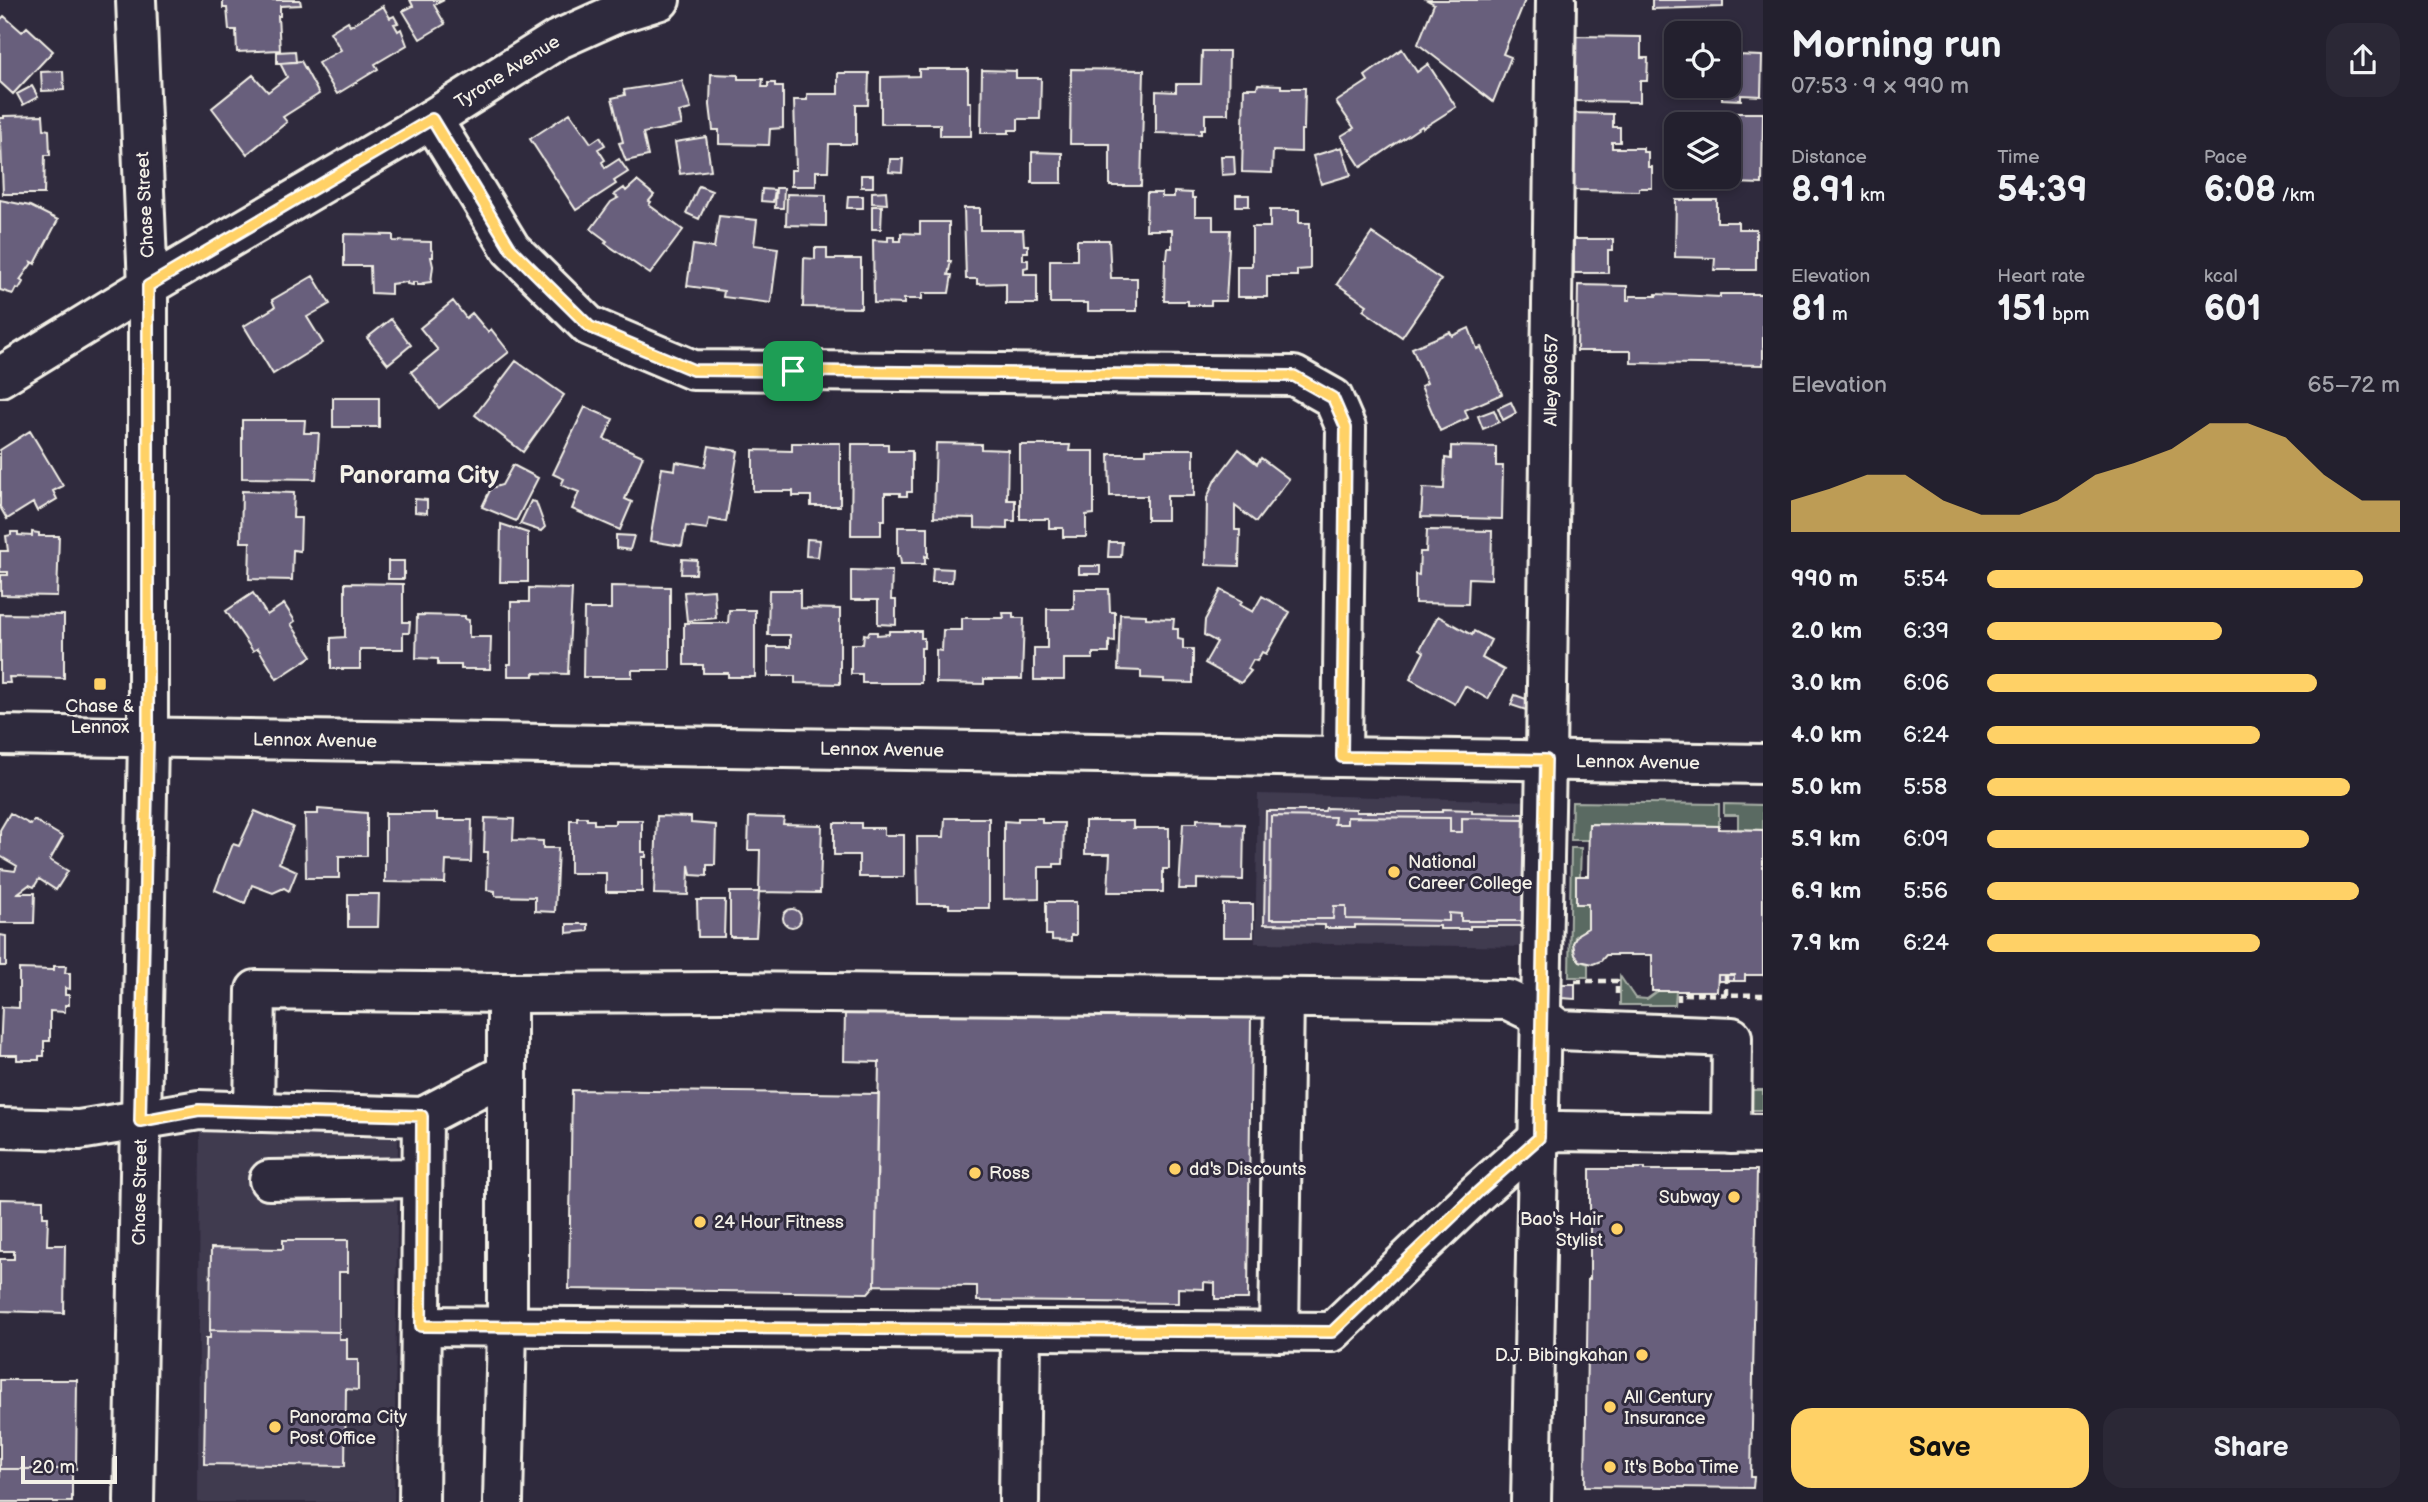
<!DOCTYPE html>
<html lang="en">
<head>
<meta charset="utf-8">
<style>
  body { margin:0; font-family:"Balsamiq Sans",sans-serif; background:#2b2836; color:#f1f3f6; height:100vh; display:flex; flex-direction:column; font-size:26px; white-space:nowrap }
  * { box-sizing:border-box; margin:0 }
  p { font-size:23px; color:#a3a3aa }
  .icon { flex:none; width:38px; height:38px; fill:none; stroke:currentColor; stroke-width:2; stroke-linecap:round; stroke-linejoin:round }
  .map { position:relative; flex:1; overflow:hidden }
  .side { display:flex; flex-direction:column; background:#23202e; width:665px }
  .side>* { flex:none }
  .fabs { position:absolute; left:1664px; top:21px; display:grid; gap:14px }
  .fabs a { display:grid; place-items:center; width:77px; height:77px; border-radius:14px; background:#23202e; box-shadow:0 4px 10px #0003,0 0 0 2px #403e4a; font-size:35px }
  .scale { position:absolute; left:21px; bottom:18px; width:96px; box-sizing:border-box; padding-left:7px; border:4px solid #f4f1e8; border-top:0; font-size:19px; line-height:24px; white-space:nowrap; color:#f4f1e8; -webkit-text-stroke:5px #2f2a3d; paint-order:stroke }
  .pin { position:absolute; display:grid; place-items:center; width:60px; height:60px; color:#fff; margin:-30px; border-radius:14px; box-shadow:0 4px 10px #0006 }
  .round { display:grid; place-items:center; flex:none; width:74px; height:74px; border-radius:21px; background:#2b2836 }
  .overview { display:flex; align-items:center; justify-content:space-between; height:119px; padding:0 28px }
  h1 { font-size:38px; font-weight:700; line-height:52px }
  .figures { display:grid; grid-template-columns:repeat(3,1fr); gap:10px; height:119px; padding:7px 28px }
  .figures div { display:grid; align-content:center }
  .figures b { font-size:35px; font-weight:700 }
  .figures small { font-size:19px; font-weight:400 }
  .figures p { font-size:19px }
  .chart { height:196px; padding:14px 28px }
  .chart p { display:flex; justify-content:space-between }
  .chart svg { width:100%; height:126px; margin-top:7px; fill:#ffd166; opacity:.7 }
  .cta { display:flex; gap:14px; margin-top:auto; padding:14px 28px }
  .cta a { flex:1; height:80px; border-radius:21px; background:#ffd166; color:#111; font-size:28px; font-weight:700; line-height:80px; text-align:center }
  .cta a+a { background:#2b2836; color:#f1f3f6 }
  ul { padding:0 28px; list-style:none; font-size:23px }
  li { display:grid; grid-template-columns:112px 84px 1fr; align-items:center; height:52px }
  li i { height:18px; border-radius:9px; background:#ffd166 }
  main { display:flex; flex:1; min-height:0 }
  .map>svg:first-child { display:block }
</style>
</head>
<body>
<main>
<div class="map">
<svg width="1763" height="1502" viewBox="0 0 1763 1502">
  <rect width="100%" height="100%" fill="#2f2a3d"/>
  <filter id="ink" filterUnits="userSpaceOnUse"><feTurbulence type="fractalNoise" baseFrequency=".0143" numOctaves="2"/><feDisplacementMap in="SourceGraphic" scale="14" xChannelSelector="R" yChannelSelector="G"/><feConvolveMatrix kernelMatrix="1 2 1 2 8 2 1 2 1" color-interpolation-filters="sRGB"/></filter>
  <g filter="url(#ink)">
    <path fill="#403a50" d="M1258 794 1533 801 1531 947 1255 943Z
      M200 1131 398 1134 394 1502H198Z"/>
    <path fill="#5a6a62" stroke="#a7aea5" stroke-width="2" d="M1572 802 1719 804V826L1589 824 1588 840H1571Z
      M1724 804 1763 805V830L1738 829V815H1724Z
      M1571 848H1581L1580 876H1576V904H1588V928L1575 936 1573 950 1580 961 1588 964V977H1569Z
      M1620 976 1635 998 1647 999 1658 991H1676L1675 1005H1620Z
      M1745 1090H1763V1110H1744Z"/>
    <path fill="#675e7c" stroke="#f4f1e8" stroke-width="2" fill-rule="evenodd" d="M223 0H300L301 5 280 6V16H278L280 50 237 52 236 30H229L227 8H223Z
      M410 0H444L434 5 445 24 420 39 403 11 413 6Z
      M1525 0 1503 54 1511 57 1493 102 1418 44 1434 4 1427 0Z
      M1652 0H1723V7L1652 9Z
      M383 6 390 18 394 16 398 23 394 24 398 31 401 29 407 45 375 64 378 69 337 94 318 63 341 50 330 32 348 21 350 26Z
      M4 16 22 32 27 27 53 51 13 94 0 82V20Z
      M1673 26H1717V33H1676V81L1675 73H1672Z
      M1576 36 1641 37V58H1648L1647 81H1640V102L1575 101Z
      M1729 48H1736V55L1762 56 1761 96 1741 95V100L1722 99V95L1701 93 1702 86H1729Z
      M1402 49 1417 72 1428 64 1456 107 1423 128 1422 126 1361 167 1341 136 1354 128 1336 102 1368 81 1365 76Z
      M295 51 296 62 277 63V52Z
      M1202 51H1229L1228 114H1205V129H1201V134L1156 133V91L1176 92V84H1201Z
      M301 61 319 94 283 117 287 122 247 154 212 108 253 75 268 92 287 77 280 63Z
      M919 69H968V102H971V136H940V124H881V77L919 76Z
      M1071 69 1144 70 1141 186H1110V144H1070Z
      M982 70 1016 71V78H1041L1040 119H1018V130H1009V133H981Z
      M63 71 64 90 42 91 41 72Z
      M838 73H869L868 105H856V144H829L828 171H816V186H791V170H796L794 100H807V94H838Z
      M711 74 738 75V79H763L762 87H768V83H775V87H783V128L770 129 769 145 719 144V130H713L710 105Z
      M682 81 691 109 679 112 682 125 643 133 648 156 626 161 619 143 623 142 612 98 625 95 624 90Z
      M1258 84 1281 85V88H1305L1304 130H1301V152L1273 151 1272 173 1242 172 1244 88H1257Z
      M32 86 38 97 23 105 17 94Z
      M570 113 591 143 600 137 605 145 598 149 605 160 602 162 605 168 619 159 628 172 614 181 616 184 576 210 530 139Z
      M1574 113 1613 114V127H1620V142H1612V148H1643V152H1648V167H1652V188H1639V191L1573 190Z
      M1674 113H1763L1762 184 1676 181ZM1676 124H1729V177H1676Z
      M43 115 44 129 49 130 50 155H45L44 194H3L0 118H4V116Z
      M706 137 711 170 680 174 675 142Z
      M1342 147 1351 175 1321 184 1313 156Z
      M1032 152 1062 153V183H1032Z
      M1221 156H1234L1235 174 1222 175Z
      M890 159H903L902 173 889 172Z
      M861 175H873V187H861Z
      M637 181 654 195 649 201 651 202 649 205 683 230 650 274 605 243 607 241 591 229 611 202 618 198 614 195 624 188 626 191Z
      M699 186 712 191 699 219 686 213Z
      M776 188H784L783 208H775Z
      M762 189 775 190 773 202 761 201Z
      M886 191 887 204 872 203V192Z
      M1174 192 1192 193V198H1195V216H1213V230H1230L1226 301H1211V305H1188V301H1164L1165 259H1167L1168 248H1172V230H1146L1147 193H1162V197H1174Z
      M787 194 826 195V226L786 225Z
      M1236 195H1249V206H1236Z
      M848 196H863V208H847Z
      M0 200 30 206 58 220 35 264 30 261 32 263 20 280 23 282 19 289 16 288 13 294 0 290Z
      M1676 200H1717V222H1738V229H1756V270H1714L1715 258 1675 257Z
      M872 206H882L881 229H872Z
      M964 208H980V230H1023L1024 245H1028V252H1023V260H1028V267L1024 268V274H1037V304H1006V283L977 284V279H966Z
      M1270 210H1299V223H1310V269L1297 270V276H1267V297H1237V266H1252V227H1270Z
      M719 216 757 220 754 245 778 248 771 303 723 297 724 291 687 286 693 245 714 248Z
      M920 222H949V261H951L948 275H952L949 293H922V299H904V304L874 303 873 240 888 241V236H894V241H901V233L920 234Z
      M1372 233 1441 280 1402 337 1363 310 1367 305 1337 284Z
      M344 234 393 235V241L431 242V250L433 251V257H431L433 266 431 282 423 283 424 285H417V282H413V285L407 284V282L391 284V294L371 293 370 266H344Z
      M1574 239H1613V250H1608V273H1574Z
      M1077 240H1109L1111 278H1137V311H1088V303H1050V260H1077Z
      M815 248H827V259H861V308L803 307 804 258 815 259Z
      M313 276 330 304 307 317 323 343 273 374 244 326 275 307 272 300Z
      M1578 285 1627 286V300H1630V296H1656V294L1720 297V294H1763V365L1631 363V351H1577Z
      M453 301 466 318 472 313 488 332 491 329 509 352 439 408 411 372 438 350 420 328Z
      M391 319 411 345 388 364 367 338Z
      M1469 328 1477 349 1481 347 1502 394 1465 410 1468 418 1440 431 1421 386 1427 383 1412 348 1450 332 1452 336Z
      M516 361 564 395 523 452 475 415Z
      M333 398H379V427H333Z
      M1511 402 1516 413 1503 420 1498 408Z
      M585 407 613 419 604 439 643 456 625 499 632 502 620 530 572 509 579 492 561 485 564 479 553 474Z
      M1494 410 1499 422 1483 429 1478 416Z
      M242 420H305L304 433H319L316 479 242 478Z
      M30 431 63 486 53 491 57 499 37 511 33 503 7 519 0 507V450Z
      M792 443H840V506H811V496H793V491H753V450L792 451Z
      M936 443 981 444V449L1008 450 1007 500H1015V521H1007V529L975 528V518L934 517Z
      M852 444H888V451H912V492H907V496H900V493H885V520H881V535H851Z
      M1020 445H1070L1069 451H1094V514L1086 515V537H1063V528H1049V519H1020Z
      M709 446 738 451 726 522 709 519 707 529 686 526 682 546 650 541 662 468 675 470 676 462 705 467Z
      M1451 446 1496 447V466H1503L1502 519 1421 517 1423 488 1444 489 1445 458 1451 459Z
      M1146 449H1194V496H1167V520H1147V496H1110L1109 454H1146Z
      M1239 449 1257 464 1261 458 1289 479 1256 522 1235 506V530H1240L1239 566 1206 565 1207 498 1214 482Z
      M513 465 538 478 516 521 482 507 491 488 502 485Z
      M242 491 294 493 293 518H301L300 551 293 550 292 580 249 579 250 542H241Z
      M415 499 427 500V513L415 512Z
      M531 501 536 502 545 527 541 531 520 524Z
      M501 524 528 533V582H500Z
      M898 527H928V557L925 556V564H901L900 556H898Z
      M1427 530 1492 531 1491 579 1469 578 1468 604 1415 603V574L1419 575 1420 552H1426Z
      M11 532H18V535L32 536V532L39 533V536H59L57 596 1 595V575H8V572H0V551H8L6 536 11 535Z
      M616 535 634 536 630 550 616 548Z
      M807 539 820 540 818 557 806 556Z
      M1109 542H1122L1121 557H1108Z
      M682 559 697 560 696 574H681Z
      M388 561H404V579H388Z
      M1079 566H1100V574H1079Z
      M933 568 953 569 952 582H932Z
      M851 570 892 571 891 600H896V625L878 624V600H851Z
      M345 583 403 584V622H410L409 633H403V649H360V669H331V638L345 637Z
      M611 586 670 587V670H632V677H583L584 609H611Z
      M529 588 572 589 568 674 534 673V676H508V664H511V602H529Z
      M1074 589H1109L1110 612H1115V642L1109 641V653H1093V659H1064V680H1034V648H1047V609H1074Z
      M714 590 716 618 687 621 684 592Z
      M769 590H800V608L840 609V684L795 683V676H768V647H790V635H768Z
      M1221 590 1242 601 1240 605 1253 612 1262 596 1290 612 1266 654 1262 652 1257 661 1253 660 1248 669 1251 671 1241 683 1205 663 1217 642 1204 635 1205 620Z
      M253 593 267 615 284 604 295 621 291 624 312 656 277 679 258 648 253 651 226 611Z
      M729 610H755V677H728V673H703V665H684V623H728Z
      M1003 613H1013V618H1024L1022 679H984V684L936 683V650L942 651 943 630H962V618H1004Z
      M0 614 64 615V678L9 677 10 683H0Z
      M1120 614 1146 615V618L1174 619 1173 629H1178V639L1183 640V649H1193V683L1164 682V679L1141 678V671L1118 670Z
      M417 615 465 616V619L469 620V637H491L490 669H461V665H438V659L416 658Z
      M1438 616 1472 635 1474 631 1491 640 1482 658 1504 670 1488 699 1465 686 1455 704 1410 679 1424 652 1420 649Z
      M889 631H921V638H924V648H921V683H862V674H851V644H863L864 634 868 635 869 632H877V635L889 634Z
      M1515 695 1529 700 1526 710 1511 705Z
      M1326 808 1356 809V812H1442V809L1472 810V813L1531 814 1530 926H1470V929H1440V926L1355 925V928H1325V925L1264 924 1266 811H1325ZM1271 816 1335 817 1334 824H1347V817L1450 818V832H1462V818L1526 819 1525 921H1461V914L1449 913V921L1346 919V906H1334L1333 919H1270Z
      M318 809 367 813V856H339V878H306L305 814H318Z
      M255 811 293 827 279 863 297 871 289 891 284 888 273 893 252 885 245 903 215 890 233 844 239 846Z
      M10 813 31 825 34 820 63 837 50 860 68 871 56 890 39 879 34 887 29 885 18 893H35L34 923H0V869L15 871 17 866 0 856V830Z
      M385 813H437V820H472L471 862 446 861 445 883 385 882Z
      M657 816 691 817V823L716 825 715 865H707V876L691 875 689 865 688 895 654 894Z
      M1271 816 1335 817 1334 824H1347V817L1450 818V832H1462V818L1526 819 1525 921H1461V914L1449 913V921L1346 919V906H1334L1333 919H1270Z
      M577 817H587V820H594V824H615V820H642V852H646V857H642V892H606V873H570V820H577Z
      M749 817 784 818 783 824 822 825 820 893 759 892 760 850H748Z
      M485 818 514 819 513 840 543 841V848H558L555 912 535 911V897L495 896V891L487 890 488 852H484Z
      M945 818H989V908H949V904H918L917 837H944Z
      M1018 818H1042V823H1064L1063 864H1054V867H1039V898L1004 899V821L1018 822Z
      M1197 819 1221 820V823L1244 824 1243 880 1197 879V889H1179L1183 823H1197Z
      M1085 821H1133V828H1169V869H1163V892H1108L1110 854H1085Z
      M834 823H861V828H884V835H904V877H859V855H834Z
      M1589 824 1719 826V829L1763 830V975H1745V981H1734V975H1718L1717 991H1652V955H1606L1601 961 1593 964 1580 961 1575 955 1573 943 1578 934 1588 928V904H1576V876H1588Z
      M730 892H759L756 937H730Z
      M348 894H379L378 927H348Z
      M697 900H725L724 937H698Z
      M1046 902H1076V935H1071V941L1052 940V935H1046Z
      M1223 904H1253V937H1223Z
      M783 918a9 9 0 1 1 18 0a9 9 0 1 1-18 0Z
      M567 924H588V931L567 933Z
      M0 935 6 936V966H0Z
      M54 966H66L65 973H70V989L65 988V995H69V1005H65V1012L50 1011V1041H44V1056H39V1060H17V1055H0L2 1007 19 1008V969L54 970Z
      M1718 975H1734V981H1718Z
      M1561 984H1575V999L1561 998Z
      M845 1012 1251 1017 1248 1299H1215V1283L1204 1282V1289L1178 1288V1303L977 1301V1286L875 1285 879 1062 844 1061Z
      M572 1090 879 1094 875 1285 868 1293 569 1289Z
      M1634 1168H1645V1170H1757L1751 1477H1754L1753 1488 1585 1486 1588 1279H1590V1169H1634Z
      M0 1199 43 1200V1217H48L47 1245H65L64 1313 0 1311V1259H14V1251H0Z
      M283 1240H348V1272H339V1332L210 1330 211 1248 283 1249Z
      M210 1330 339 1332V1339H347V1360H358V1390L346 1389 345 1466 204 1464 206 1338H210Z
      M0 1380H77L76 1469H0Z
      M0 1469H72V1502H0Z"/>
    <g fill="none" stroke-linecap="round" stroke-linejoin="round">
      <g stroke="#f4f1e8" stroke-width="44">
        <g id="minor">
          <path d="M432 119 511 249 589 326 693 370 1294 376 1333 398 1346 428 1342 757"/>
          <path id="s1" d="M0 377 148 286 432 119 557 40 615 14 660 0"/>
          <path id="s2" d="M0 735 1763 764"/>
          <path d="M254 1112 256 990 507 993 725 992 1508 1000 1541 1016 1559 1030 1732 1037 1731 1134"/>
          <path d="M0 1128 79 1130 199 1110 423 1117 507 1073"/>
          <path d="M269 1180 422 1178"/>
          <path d="M421 1326 1332 1332 1478 1192 1539 1138 1557 1131 1763 1134"/>
          <path d="M1279 1332 1284 997"/>
          <path id="s3" d="M134 1502 148 738V286L136 0"/>
          <path d="M419 1502 423 1117"/>
          <path d="M503 1502 507 1327V993"/>
          <path d="M1019 1502 1021 1330"/>
          <path id="s4" d="M1531 1502 1546 760 1556 0"/>
        </g>
      </g>
      <path stroke="#f4f1e8" stroke-width="4.5" stroke-dasharray="7 5" stroke-linecap="butt" d="M1575 981H1617V996
        M1726 995V975
        M1679 1001V994L1763 995"/>
      <use href="#minor" stroke="#2f2a3d" stroke-width="38"/>
    </g>
  </g>
  <g fill="none" stroke-linecap="round" stroke-linejoin="round" filter="url(#ink)">
    <g stroke="#fff" stroke-width="14">
      <path id="route" d="M432 119 511 249 590 327 693 370 1294 376 1333 398 1346 428 1342 757 1546 760 1539 1138 1478 1192 1332 1332 421 1326 422 1116 199 1110 140 1121 148 738V286Z"/>
    </g>
    <use href="#route" stroke="#ffd166" stroke-width="9"/>
  </g>
  <g fill="#ffd166" stroke="#2f2a3d" stroke-width="2.5">
    <rect x="93" y="677" width="14" height="14" rx="3.5"/>
    <circle cx="1394" cy="872" r="7"/>
    <circle cx="1175" cy="1169" r="7"/>
    <circle cx="975" cy="1173" r="7"/>
    <circle cx="1734" cy="1197" r="7"/>
    <circle cx="700" cy="1222" r="7"/>
    <circle cx="1617" cy="1229" r="7"/>
    <circle cx="1642" cy="1355" r="7"/>
    <circle cx="1610" cy="1407" r="7"/>
    <circle cx="275" cy="1427" r="7"/>
    <circle cx="1610" cy="1467" r="7"/>
  </g>
  <g text-anchor="middle" stroke-width="6" stroke-linejoin="round" paint-order="stroke">
    <g font-size="18" fill="#f4f1e8" stroke="#2f2a3d">
      <text dy="6" stroke="none"><textPath href="#s1" startOffset="592">Tyrone Avenue</textPath></text>
      <text transform="translate(145 205) rotate(-93)" y="6">Chase Street</text>
      <text dy="6" stroke="none"><textPath href="#s4" startOffset="1122">Alley 80657</textPath></text>
      <text dy="6" stroke="none"><textPath href="#s2" startOffset="315">Lennox Avenue</textPath></text>
      <text dy="6" stroke="none"><textPath href="#s2" startOffset="882">Lennox Avenue</textPath></text>
      <text dy="6" stroke="none"><textPath href="#s2" startOffset="1638">Lennox Avenue</textPath></text>
      <text dy="6" stroke="none"><textPath href="#s3" startOffset="310">Chase Street</textPath></text>
    </g>
    <g font-size="18" fill="#f4f1e8" stroke="#2f2a3d" text-anchor="start">
      <text x="100" y="712" text-anchor="middle">Chase &amp;<tspan x="100" dy="21">Lennox</tspan></text>
      <text x="1408" y="868">National<tspan x="1408" dy="21">Career College</tspan></text>
      <text x="1189" y="1175">dd's Discounts</text>
      <text x="989" y="1179">Ross</text>
      <text x="1720" y="1203" text-anchor="end">Subway</text>
      <text x="1603" y="1225" text-anchor="end">Bao's Hair<tspan x="1603" dy="21">Stylist</tspan></text>
      <text x="714" y="1228">24 Hour Fitness</text>
      <text x="1628" y="1361" text-anchor="end">D.J. Bibingkahan</text>
      <text x="1624" y="1403">All Century<tspan x="1624" dy="21">Insurance</tspan></text>
      <text x="289" y="1423">Panorama City<tspan x="289" dy="21">Post Office</tspan></text>
      <text x="1624" y="1473">It's Boba Time</text>
    </g>
    <g font-size="24" font-weight="bold" fill="#f4f1e8" stroke="#2f2a3d">
      <text x="419" y="483">Panorama City</text>
    </g>
  </g>
</svg>
<div class="fabs">
<a><svg class="icon" aria-label="locate" viewBox="0 0 24 24"><circle cx="12" cy="12" r="6"/><path d="M12 2v4M12 18v4M2 12h4M18 12h4"/></svg></a>
<a><svg class="icon" aria-label="layers" viewBox="0 0 24 24"><path d="M12 4l9 5-9 5-9-5zM3 14l9 5 9-5"/></svg></a>
</div>
<div class="scale">20 m</div>
<div class="pin" style="left:793px;top:371px;background:#1e9e55"><svg class="icon" aria-label="arrive" viewBox="0 0 24 24"><path d="M6 21V4h12l-3 4 3 4H6"/></svg></div>
</div>
<section class="side">
<div class="overview"><div><h1>Morning run</h1><p>07:53 · 9 × 990 m</p></div><a class="round"><svg class="icon" aria-label="share" viewBox="0 0 24 24"><path d="M12 15V3M7 8l5-5 5 5M5 13v7h14v-7"/></svg></a></div>
<div class="figures">
<div><p>Distance</p><b>8.91<small> km</small></b></div>
<div><p>Time</p><b>54:39</b></div>
<div><p>Pace</p><b>6:08<small> /km</small></b></div>
</div>
<div class="figures">
<div><p>Elevation</p><b>81<small> m</small></b></div>
<div><p>Heart rate</p><b>151<small> bpm</small></b></div>
<div><p>kcal</p><b>601</b></div>
</div>
<div class="chart"><p><span>Elevation</span>65–72 m</p>
<svg viewBox="0 0 160 44" preserveAspectRatio="none"><path d="M0 44V33L10 29L20 24L30 24L40 33L50 38L60 38L70 33L80 24L90 20L100 15L110 6L120 6L130 11L140 24L150 33L160 33V44z"/></svg>
</div>
<ul>
<li><b>990 m</b>5:54<i style="width:91%"></i></li>
<li><b>2.0 km</b>6:39<i style="width:57%"></i></li>
<li><b>3.0 km</b>6:06<i style="width:80%"></i></li>
<li><b>4.0 km</b>6:24<i style="width:66%"></i></li>
<li><b>5.0 km</b>5:58<i style="width:88%"></i></li>
<li><b>5.9 km</b>6:09<i style="width:78%"></i></li>
<li><b>6.9 km</b>5:56<i style="width:90%"></i></li>
<li><b>7.9 km</b>6:24<i style="width:66%"></i></li>
</ul>
<div class="cta"><a>Save</a><a>Share</a></div>
</section>
</main>
</body>
</html>
